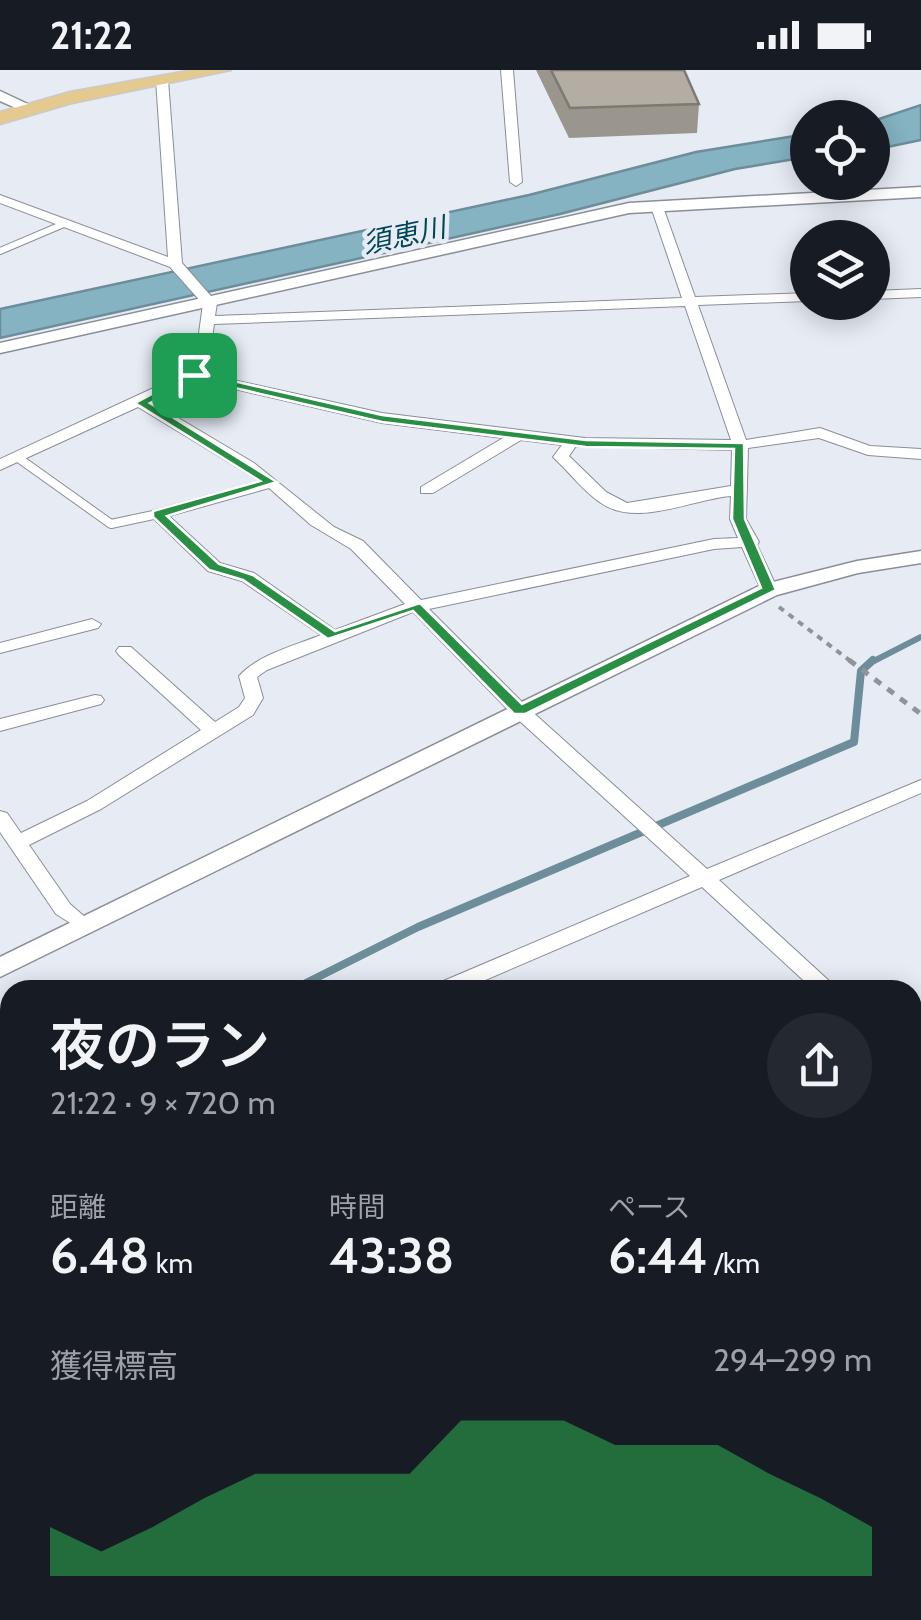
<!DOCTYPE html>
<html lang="ja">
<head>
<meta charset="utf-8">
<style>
  body { margin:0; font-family:Cabin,"Noto Sans JP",sans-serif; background:#242831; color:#f1f3f6; height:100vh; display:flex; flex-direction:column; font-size:38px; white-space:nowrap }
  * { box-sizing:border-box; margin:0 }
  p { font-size:32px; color:#9ea1a6 }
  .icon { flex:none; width:55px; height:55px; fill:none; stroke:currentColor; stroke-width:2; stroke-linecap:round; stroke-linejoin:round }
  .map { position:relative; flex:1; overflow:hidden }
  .panel { position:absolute; left:0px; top:910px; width:922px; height:640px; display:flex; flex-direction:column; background:#171b24; border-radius:30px 30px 0 0; box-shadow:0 5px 25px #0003 }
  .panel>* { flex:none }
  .buttons { position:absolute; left:790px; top:30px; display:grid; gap:20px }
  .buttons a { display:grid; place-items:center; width:100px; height:100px; border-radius:50%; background:#171b24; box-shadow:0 5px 25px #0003; font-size:50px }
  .pin { position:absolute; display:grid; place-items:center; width:85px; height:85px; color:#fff; margin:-42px; border-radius:20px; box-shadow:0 5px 15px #0006 }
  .round { display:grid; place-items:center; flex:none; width:105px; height:105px; border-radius:52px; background:#242831 }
  .summary { display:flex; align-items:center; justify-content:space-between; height:170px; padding:0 50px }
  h1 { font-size:55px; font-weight:600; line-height:75px }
  .figures { display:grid; grid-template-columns:repeat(3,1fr); gap:15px; height:170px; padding:10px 50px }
  .figures div { display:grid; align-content:center }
  .figures b { font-size:50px; font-weight:600 }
  .figures small { font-size:28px; font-weight:400 }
  .figures p { font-size:28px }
  .chart { height:280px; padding:20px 50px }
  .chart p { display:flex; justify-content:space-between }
  .chart svg { width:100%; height:180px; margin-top:10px; fill:#298f45; opacity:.7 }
  .status { display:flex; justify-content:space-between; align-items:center; height:70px; padding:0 50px; background:#171b24; direction:ltr }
  .status svg { height:28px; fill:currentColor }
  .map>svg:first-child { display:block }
</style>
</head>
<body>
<div class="status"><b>21:22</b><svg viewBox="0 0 49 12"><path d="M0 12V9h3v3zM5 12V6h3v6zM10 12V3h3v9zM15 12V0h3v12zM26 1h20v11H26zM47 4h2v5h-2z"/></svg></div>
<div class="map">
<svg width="921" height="1550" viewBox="0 0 921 1550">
  <rect width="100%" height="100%" fill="#e6ebf4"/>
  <path fill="#85b3c2" stroke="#6c8d99" stroke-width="2.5" d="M921 35V70L873 80V51Z
    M807 64V87L735 99 560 144 0 268V239L529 125 696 82Z"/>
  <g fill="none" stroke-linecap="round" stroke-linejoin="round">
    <path stroke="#6c8d99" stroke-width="6" d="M870 593 921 567"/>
    <path stroke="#6c8d99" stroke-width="8" d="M292 920 418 857 854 672 861 601 873 590"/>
    <path stroke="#6c8d99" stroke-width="10" d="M0 1096 10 1089"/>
    <g stroke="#8a8e97" stroke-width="8">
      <path id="service-far1" d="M0 181 66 153"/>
    </g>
    <g stroke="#8a8e97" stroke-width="10">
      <path id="service" d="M17 387 111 454 158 444"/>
    </g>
    <g stroke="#8a8e97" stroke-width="2">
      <path id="minor" d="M501 0H513L522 112 516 116 510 112Z
        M162 7 168 10 182 193 217 233 215 246 682 228 651 137 657 133 663 137 695 227 808 223V231L698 235 746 370 820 358 870 376 921 379V389L868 385 819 368 748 378 746 449 759 472 757 475 778 520 775 524H763L742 477 714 479 429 539 527 637 707 799 921 710V723L719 810 839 920H814L702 817 462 920H431L434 915 690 806 513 645 413 542 267 600 257 607 263 628 253 645 101 739 29 775 70 834 93 854 83 861 56 844 0 762V741L7 743 21 763 87 731 201 660 119 585 116 581 119 577H131L215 652 239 637 245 628 239 606C259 584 294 576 321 565L242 511 208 501 152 447V441L260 411 138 337 0 400V389L188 302 196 285 203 234 170 197 0 133V125L168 187 156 10ZM685 236 731 370 585 368 382 343 202 303 210 285 214 254ZM196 310 382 353 503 368 421 417V423H433L521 370 562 375 553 387 556 390C571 404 584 422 601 433 637 458 692 429 731 426L730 449 738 468 714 469 421 530 363 471 334 457 254 393 150 331ZM576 376 732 380 731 416 627 433 606 422 569 386ZM269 418 311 455 351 479 405 534 335 560 254 503 220 493 169 446Z
        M921 219V227L872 229V221Z
        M92 549 101 554 98 558 0 583V573Z
        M95 625 101 626 104 630 101 634 0 661V649Z
        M912 990 921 993V1014L912 1011Z
        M921 1118V1143L912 1146V1120Z
        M10 1273V1297L0 1301V1277Z
        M10 1506V1535L0 1539V1510Z
        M173 1540H201L205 1550H177Z
        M418 1540H448L444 1550H414Z"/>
    </g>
    <g stroke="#8a8e97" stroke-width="3">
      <path id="tertiary" d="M0 21 32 36 34 39 27 43 0 31Z
        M921 117V127L629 143 0 283V273L629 133Z
        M921 481V493L858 503 777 525 0 907V887L761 515 857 491Z
        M921 1027V1049L912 1052V1030Z"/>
    </g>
    <g stroke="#cacacb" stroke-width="3">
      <path id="primary" d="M193 0H231L72 33 0 54V42L70 22Z
        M0 949 10 952V979L0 976Z
        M912 1400 921 1404V1445L912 1442Z"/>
    </g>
    <path stroke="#90949a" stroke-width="4" stroke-dasharray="6 6" stroke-linecap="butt" d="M779 537 853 593"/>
    <path stroke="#90949a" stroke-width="5" stroke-dasharray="8 8" stroke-linecap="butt" d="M849 590 921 644"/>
    <path stroke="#90949a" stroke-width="6" stroke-dasharray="10 10" stroke-linecap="butt" d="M912 1225 921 1230"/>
    <use href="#service-far1" stroke="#fff" stroke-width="6"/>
    <use href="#service" stroke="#fff" stroke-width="8"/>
    <use href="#minor" fill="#fff" fill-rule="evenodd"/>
    <use href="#tertiary" fill="#fff" fill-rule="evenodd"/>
    <use href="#primary" fill="#e5ca8f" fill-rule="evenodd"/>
  </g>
  <path fill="#9a958d" d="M536 0H684L699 34 697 63 569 68Z"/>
  <path fill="#b3ada4" stroke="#7d7973" stroke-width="2.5" d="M551 0H684L699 34 570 38Z"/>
  <path fill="#298f45" stroke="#fff" stroke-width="2.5" fill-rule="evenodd" d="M194 302 382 345 586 370 744 373 745 449 776 520 525 644H514L413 541 328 569 243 510 209 500 153 447V441L260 411 135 333ZM196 309 382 352 586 377 734 379 732 449 761 518 522 634 420 533 335 561 253 505 219 494 167 446 277 412 150 333Z"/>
  <g text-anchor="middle" stroke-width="9" stroke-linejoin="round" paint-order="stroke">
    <g font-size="28" font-style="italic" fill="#004656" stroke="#e6ebf4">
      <text transform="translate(404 165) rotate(-12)" y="10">須恵川</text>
    </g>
  </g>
</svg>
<div class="buttons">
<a><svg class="icon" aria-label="locate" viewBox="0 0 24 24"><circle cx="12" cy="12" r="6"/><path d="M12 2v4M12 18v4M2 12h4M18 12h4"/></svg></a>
<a><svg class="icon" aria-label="layers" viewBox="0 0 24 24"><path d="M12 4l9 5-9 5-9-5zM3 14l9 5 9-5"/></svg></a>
</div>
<div class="pin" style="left:194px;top:305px;background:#1e9e55"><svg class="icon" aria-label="arrive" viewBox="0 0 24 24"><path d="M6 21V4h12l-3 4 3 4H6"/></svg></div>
<section class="panel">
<div class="summary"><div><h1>夜のラン</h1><p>21:22 · 9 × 720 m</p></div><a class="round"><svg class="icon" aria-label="share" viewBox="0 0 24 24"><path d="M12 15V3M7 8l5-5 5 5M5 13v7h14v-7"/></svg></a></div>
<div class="figures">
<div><p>距離</p><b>6.48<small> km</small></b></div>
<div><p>時間</p><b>43:38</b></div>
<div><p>ペース</p><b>6:44<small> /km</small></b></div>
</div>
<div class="chart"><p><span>獲得標高</span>294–299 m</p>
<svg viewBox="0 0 160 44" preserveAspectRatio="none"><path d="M0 44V32L10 38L20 32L30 25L40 19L50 19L60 19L70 19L80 6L90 6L100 6L110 12L120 12L130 12L140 19L150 25L160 32V44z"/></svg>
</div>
</section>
</div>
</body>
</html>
